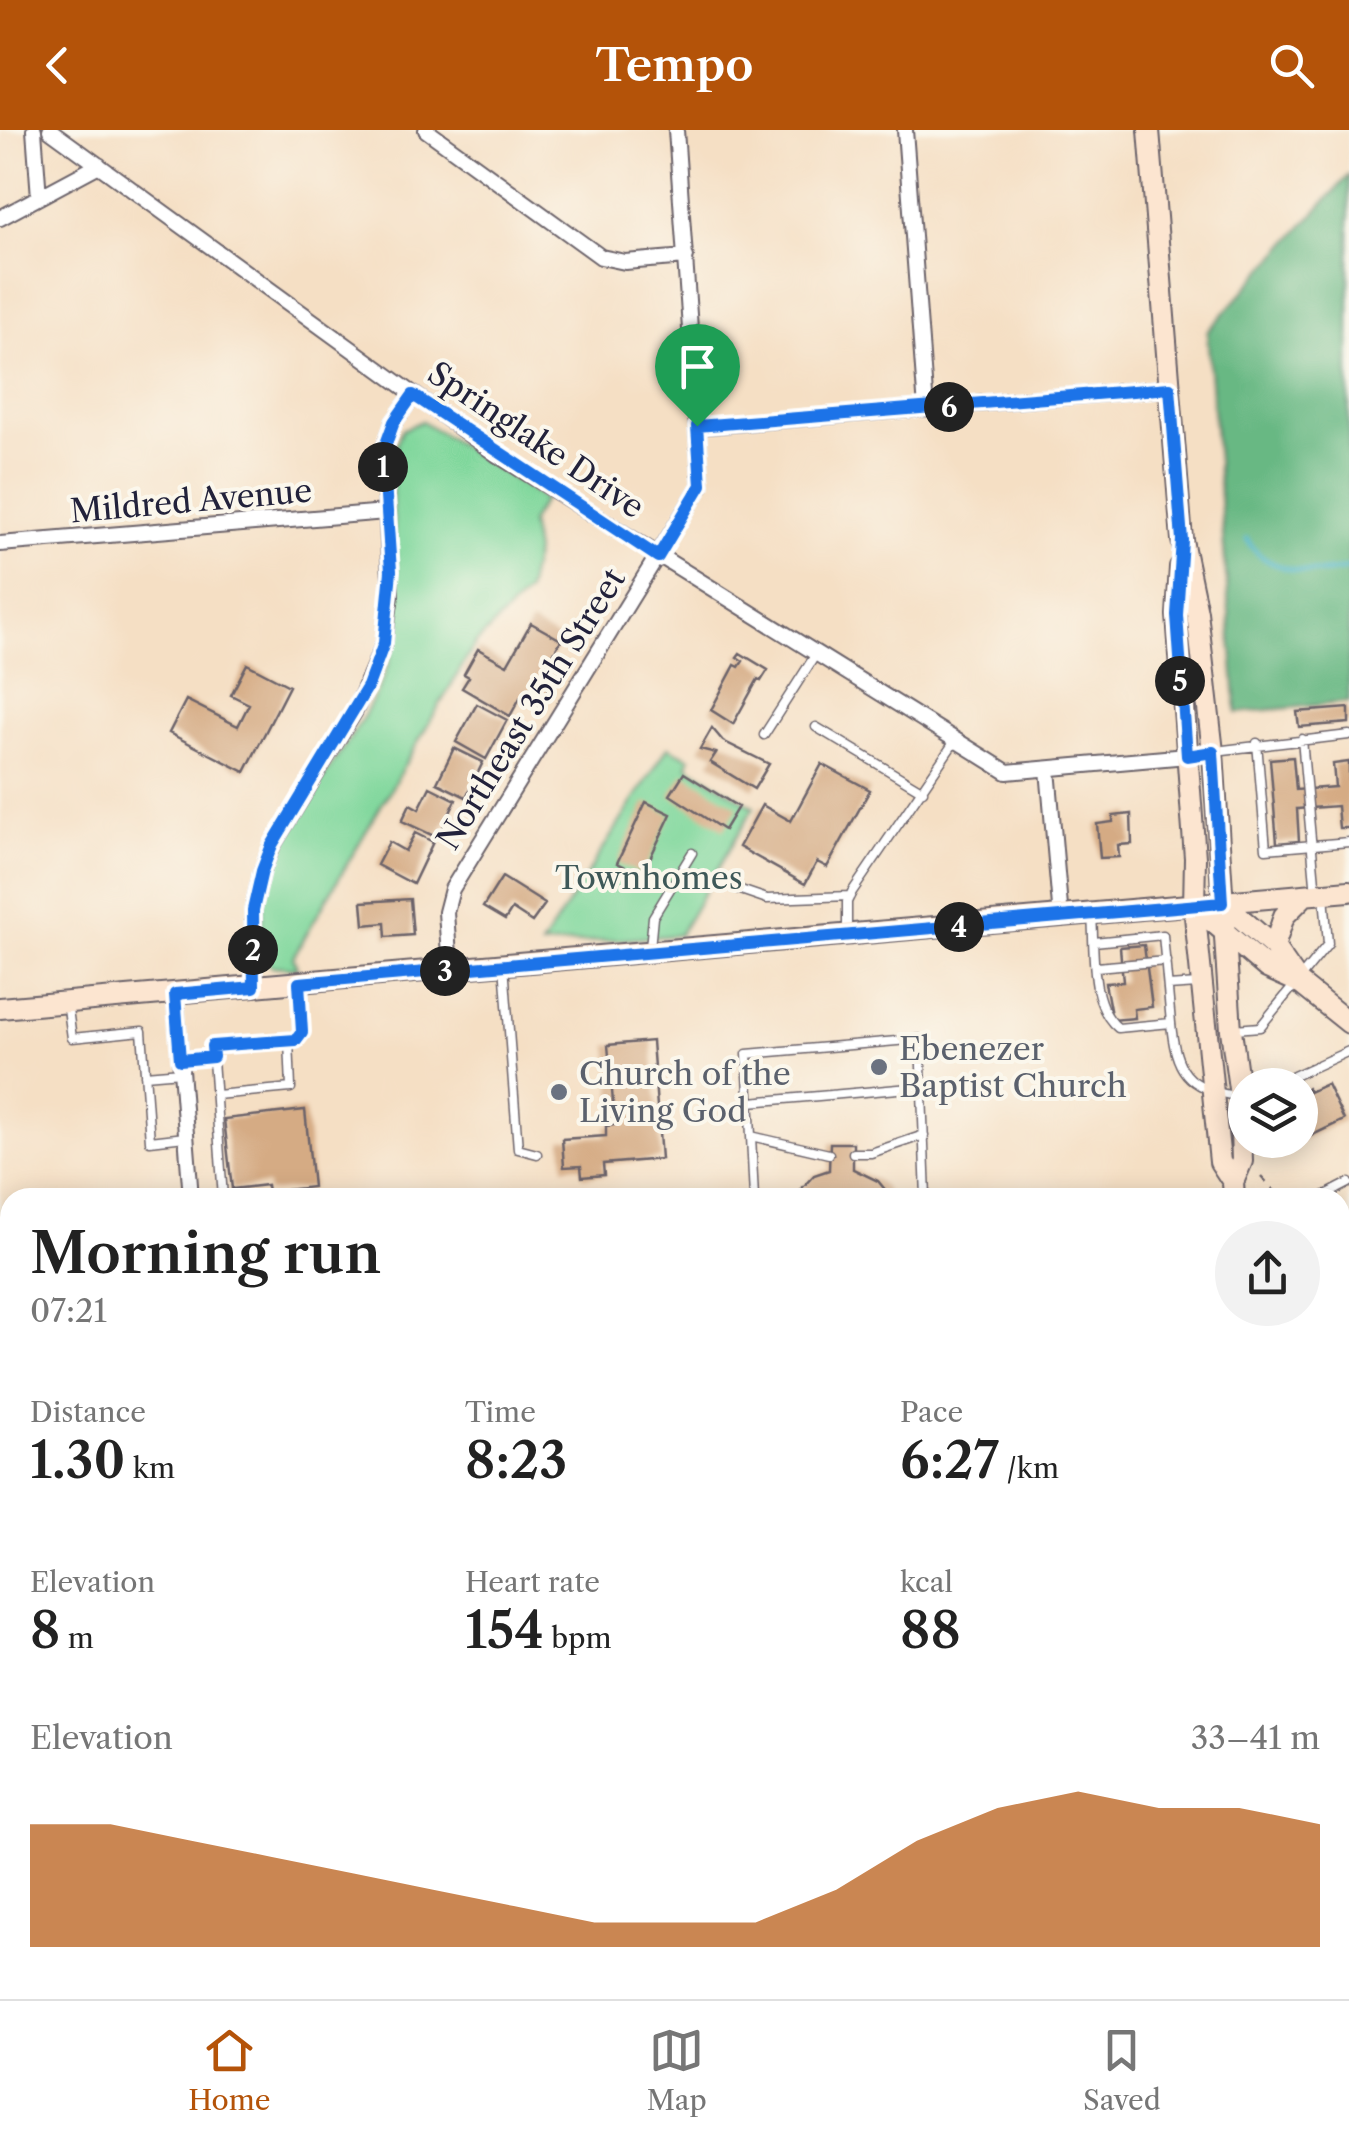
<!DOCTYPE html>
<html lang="en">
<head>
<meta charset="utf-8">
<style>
  body { margin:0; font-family:"Libre Caslon Text",serif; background:#f2f2f2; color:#222; height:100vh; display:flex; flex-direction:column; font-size:38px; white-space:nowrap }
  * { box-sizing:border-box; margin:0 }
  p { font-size:32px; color:#767676 }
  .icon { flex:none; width:55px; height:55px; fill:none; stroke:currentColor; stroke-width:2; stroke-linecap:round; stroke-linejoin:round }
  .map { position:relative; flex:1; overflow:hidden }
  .side { position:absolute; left:0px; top:1058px; width:1350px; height:812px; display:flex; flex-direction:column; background:#fff; border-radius:30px 30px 0 0; box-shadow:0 5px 25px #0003 }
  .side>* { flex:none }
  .fabs { position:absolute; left:1228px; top:938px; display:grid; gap:20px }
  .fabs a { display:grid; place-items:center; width:90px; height:90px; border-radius:50%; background:#fff; box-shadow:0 5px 25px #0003; font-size:50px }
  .pin { position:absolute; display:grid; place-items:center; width:85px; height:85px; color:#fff; margin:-102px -42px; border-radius:50% 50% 50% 0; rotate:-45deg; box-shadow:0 0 10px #0007 }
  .pin .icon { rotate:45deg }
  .km { position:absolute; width:50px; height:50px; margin:-25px; border-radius:50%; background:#222; color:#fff; font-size:28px; line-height:50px; text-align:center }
  .round { display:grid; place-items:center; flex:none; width:105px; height:105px; border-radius:52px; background:#f2f2f2 }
  .head { display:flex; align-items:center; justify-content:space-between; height:170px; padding:0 30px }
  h1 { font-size:55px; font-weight:600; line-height:75px }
  .figures { display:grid; grid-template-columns:repeat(3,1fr); gap:15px; height:170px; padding:10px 30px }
  .figures div { display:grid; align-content:center }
  .figures b { font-size:50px; font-weight:600 }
  .figures small { font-size:28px; font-weight:400 }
  .figures p { font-size:28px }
  .chart { height:280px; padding:20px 30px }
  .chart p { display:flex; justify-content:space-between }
  .chart svg { width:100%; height:180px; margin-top:10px; fill:#b45309; opacity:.7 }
  header { display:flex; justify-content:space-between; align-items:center; height:130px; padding:0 30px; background:#b45309; color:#fff; font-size:45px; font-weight:600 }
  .dock { display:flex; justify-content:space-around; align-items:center; height:140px; border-top:2px solid #e0e0e0; background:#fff; font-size:28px; color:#767676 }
  .dock a { display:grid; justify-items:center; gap:5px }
  .dock .current { color:#b45309 }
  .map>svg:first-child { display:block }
</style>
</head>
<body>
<header><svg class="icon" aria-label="back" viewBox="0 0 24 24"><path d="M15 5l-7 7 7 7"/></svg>Tempo<svg class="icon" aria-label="search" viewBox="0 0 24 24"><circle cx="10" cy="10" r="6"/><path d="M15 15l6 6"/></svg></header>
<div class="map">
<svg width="1349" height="1869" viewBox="0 0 1349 1869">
  <rect width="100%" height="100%" fill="#fbf7ec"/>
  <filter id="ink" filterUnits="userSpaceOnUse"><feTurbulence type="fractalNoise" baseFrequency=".01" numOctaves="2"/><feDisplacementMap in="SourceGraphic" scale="20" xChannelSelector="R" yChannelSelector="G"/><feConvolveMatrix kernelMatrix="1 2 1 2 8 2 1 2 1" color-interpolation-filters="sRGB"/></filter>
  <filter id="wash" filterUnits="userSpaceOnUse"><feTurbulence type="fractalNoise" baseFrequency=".0048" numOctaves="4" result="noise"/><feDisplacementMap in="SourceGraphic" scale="40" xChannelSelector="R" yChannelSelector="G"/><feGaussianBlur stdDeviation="2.25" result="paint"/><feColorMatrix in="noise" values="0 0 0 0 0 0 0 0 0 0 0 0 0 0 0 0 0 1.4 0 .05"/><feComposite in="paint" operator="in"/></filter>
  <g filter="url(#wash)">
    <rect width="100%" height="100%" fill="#f5dfc4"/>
    <path fill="#7fd79b" stroke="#507c6b" stroke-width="2.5" d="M422 291 544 369 530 393 535 422 527 462 475 514 293 827 297 838 271 836 260 819C261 794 262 769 270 744 296 665 373 601 393 517 409 451 377 348 402 300Z
      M668 617 690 628 688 636 754 677 679 805 541 816Z
      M10 1538V1807L0 1808V1539Z"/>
    <path fill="#67b883" stroke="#446d5f" stroke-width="2.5" d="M1349 45V572L1237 583 1207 202Z"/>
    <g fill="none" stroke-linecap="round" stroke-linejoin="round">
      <path stroke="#48b3c6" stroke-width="5" d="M1247 409C1264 443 1316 447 1349 438"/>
    </g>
    <g id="blocks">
      <path fill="#d5ab84" d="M531 493 561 510 538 551 549 557 538 578 520 568 510 586 462 558 469 547 464 544 478 519 507 535Z
        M740 523 768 540 761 551 758 549 733 594 711 580 735 535 739 537 743 531 737 527Z
        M247 534 289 556 245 642 169 603 186 570 238 596 249 574 231 565Z
        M477 574 507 590 486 629 456 612Z
        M1349 578V593L1299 597 1297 582Z
        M712 598 723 611 769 634 754 659 710 632 716 623 700 619Z
        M454 618 483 632 466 667 437 653Z
        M1293 627 1296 660 1335 657 1333 634 1349 632V698H1339L1337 676 1297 679 1299 711 1277 713 1270 629Z
        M822 634 870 660 827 737 817 732 805 754 739 717 762 675 791 691Z
        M684 643 738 677 724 700 670 665Z
        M430 657 456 670 438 708 402 691 410 674 419 679Z
        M646 672 671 684 642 745 617 733Z
        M1131 684 1132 714 1118 715 1119 727 1100 728 1097 694 1113 692V686Z
        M415 703 433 712 413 754 377 735 389 712 405 721Z
        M502 747 545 774 532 792 512 779 505 790 483 777Z
        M410 769 413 805 386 807 385 793 364 795 362 772Z
        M1144 815 1152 877 1134 879 1135 888 1112 890 1105 853 1123 852 1120 817Z
        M652 911 661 1029 603 1034 604 1045 582 1047 581 1036 564 1037 562 1009 606 1006V996L615 995 608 915Z
        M1327 954 1344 990 1294 1014 1292 1010H1300V961L1307 958 1309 962Z
        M305 980 313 1057 268 1062 267 1055 232 1059 224 989Z
        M830 1013H853V1039L878 1051 892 1068H793L814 1045 829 1040Z
        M1349 1116V1278L1340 1279V1120Z"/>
    </g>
  </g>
  <g filter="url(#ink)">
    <use href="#blocks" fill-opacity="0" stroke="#6c646b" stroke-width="2.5"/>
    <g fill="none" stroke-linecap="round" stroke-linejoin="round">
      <g stroke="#6c646b" stroke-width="11">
        <path id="lane" d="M816 597 923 661
          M764 605 816 524
          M1302 609 1316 764
          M1257 613 1266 719 1349 712
          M1215 621 1349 605
          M729 756 767 769 850 766
          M1092 786C1095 822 1089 874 1118 898L1171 893 1163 805 1094 812
          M847 803V772L852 762 955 611
          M650 818 653 787 692 723
          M504 835 518 1019 537 1024
          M1096 837 1166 831
          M1168 856 1198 854
          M67 872 72 908 142 901 150 1011 185 1007
          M1171 893C1175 940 1187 959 1236 966
          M1235 899 1260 897 1328 814 1324 765
          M180 931 213 927
          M145 945 181 942
          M1274 955 1349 921
          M216 965 291 958 289 910
          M750 972 921 957
          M751 1006 829 1024
          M853 1023H871L924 1005
          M223 1068 212 916 296 910 302 902 299 853
          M754 1068 747 924 920 909 926 1068
          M1320 1068 1349 1053
          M899 1860V1869
          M1250 1860 1252 1869
          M933 1869 1032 1861V1869"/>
      </g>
      <g stroke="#6c646b" stroke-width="18">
        <path id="street" d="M34 0 39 67
          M50 0 496 324 1007 642 1187 626
          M426 0 601 127 625 132 686 127
          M905 0 926 279
          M0 88 99 35
          M697 297 1170 258
          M0 414 386 382
          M1048 639 1061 789
          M450 840 446 782 452 759 701 355 676 0
          M254 857 253 780 262 741 273 715 355 581 384 513 391 466 383 321 394 292 413 265
          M175 863 191 1068
          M1340 1402 1349 1401
          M1340 1811 1349 1810
          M253 1860 254 1869
          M516 1860V1869
          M684 1860V1869
          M561 1869 661 1860"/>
      </g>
      <g stroke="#6c646b" stroke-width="24">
        <path id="secondary" d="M1149 0 1182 410 1197 482 1213 622 1231 900 1240 966 1242 1031 1233 1052
          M1180 437 1177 485 1195 728 1194 776 1220 1032 1233 1052 1234 1068
          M1223 773 1274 817 1297 850
          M1194 776 1267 838 1298 852 1349 893
          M1274 817 1284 786 1305 765
          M0 878 1349 761
          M1300 1860 1301 1869"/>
      </g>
      <path stroke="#6c646b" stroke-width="2.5" stroke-dasharray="8 8" stroke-linecap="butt" d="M1261 1046 1281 1068
        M1340 1124 1349 1119
        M1340 1283 1349 1282"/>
      <use href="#lane" stroke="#fff" stroke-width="8"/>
      <use href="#street" stroke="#fff" stroke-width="14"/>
      <use href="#secondary" stroke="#fce5d0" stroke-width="20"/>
    </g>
  </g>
  <g fill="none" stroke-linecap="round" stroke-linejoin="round" filter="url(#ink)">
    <g stroke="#fff" stroke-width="20">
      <path id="route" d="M1170 258 1182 410 1177 485 1187 626 1213 622 1222 773 299 853 302 902 296 910 212 916 213 927 180 930 175 864 254 857 253 780 262 741 272 715 368 556 384 513 391 441 383 322 394 292 413 265 658 427 701 355 697 296Z"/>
    </g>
    <use href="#route" stroke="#1a73e8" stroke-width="12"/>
  </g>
  <g fill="#6b7280" stroke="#fbf7ec" stroke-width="4">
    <circle cx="879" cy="937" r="10"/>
    <circle cx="559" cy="962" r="10"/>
  </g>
  <g text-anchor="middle" stroke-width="8" stroke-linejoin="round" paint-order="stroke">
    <g font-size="32" fill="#22223b" stroke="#fbf7ec">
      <text transform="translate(536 310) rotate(34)" y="11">Springlake Drive</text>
      <text transform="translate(191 371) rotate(-5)" y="11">Mildred Avenue</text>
      <text transform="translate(531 579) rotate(-58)" y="11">Northeast 35th Street</text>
    </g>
    <g font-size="32" fill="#3e5858" stroke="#fbf7ec">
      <text x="649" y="759">Townhomes</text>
    </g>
    <g font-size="32" fill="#5b616d" stroke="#fbf7ec" text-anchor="start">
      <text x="899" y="930">Ebenezer<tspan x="899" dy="37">Baptist Church</tspan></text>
      <text x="579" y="955">Church of the<tspan x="579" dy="37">Living God</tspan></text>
    </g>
  </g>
</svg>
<div class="fabs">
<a><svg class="icon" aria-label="layers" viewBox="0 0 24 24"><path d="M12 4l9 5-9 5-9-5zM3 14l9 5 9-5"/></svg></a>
</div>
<div class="pin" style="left:697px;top:296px;background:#1e9e55"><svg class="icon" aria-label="arrive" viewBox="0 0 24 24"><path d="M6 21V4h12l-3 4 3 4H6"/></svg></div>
<b class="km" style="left:383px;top:337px">1</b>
<b class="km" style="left:253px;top:820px">2</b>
<b class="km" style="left:445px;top:841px">3</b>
<b class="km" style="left:959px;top:797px">4</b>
<b class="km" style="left:1180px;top:551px">5</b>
<b class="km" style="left:949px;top:277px">6</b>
<section class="side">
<div class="head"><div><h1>Morning run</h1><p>07:21</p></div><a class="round"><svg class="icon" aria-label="share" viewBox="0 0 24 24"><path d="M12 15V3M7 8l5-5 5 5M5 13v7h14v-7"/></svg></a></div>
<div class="figures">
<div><p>Distance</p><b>1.30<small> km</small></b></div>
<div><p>Time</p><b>8:23</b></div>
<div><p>Pace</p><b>6:27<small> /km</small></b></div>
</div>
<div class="figures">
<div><p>Elevation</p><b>8<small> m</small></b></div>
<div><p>Heart rate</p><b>154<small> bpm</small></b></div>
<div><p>kcal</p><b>88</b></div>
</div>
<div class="chart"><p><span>Elevation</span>33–41 m</p>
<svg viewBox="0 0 160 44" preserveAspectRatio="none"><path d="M0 44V14L10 14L20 18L30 22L40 26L50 30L60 34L70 38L80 38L90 38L100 30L110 18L120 10L130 6L140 10L150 10L160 14V44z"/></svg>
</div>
</section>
</div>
<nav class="dock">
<a class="current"><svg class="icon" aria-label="home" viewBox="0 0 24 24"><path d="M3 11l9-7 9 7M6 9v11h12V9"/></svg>Home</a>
<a><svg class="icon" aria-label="map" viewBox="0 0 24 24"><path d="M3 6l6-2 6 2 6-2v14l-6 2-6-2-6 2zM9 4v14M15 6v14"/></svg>Map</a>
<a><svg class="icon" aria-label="saved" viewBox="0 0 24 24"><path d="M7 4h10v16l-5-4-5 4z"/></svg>Saved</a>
</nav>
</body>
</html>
